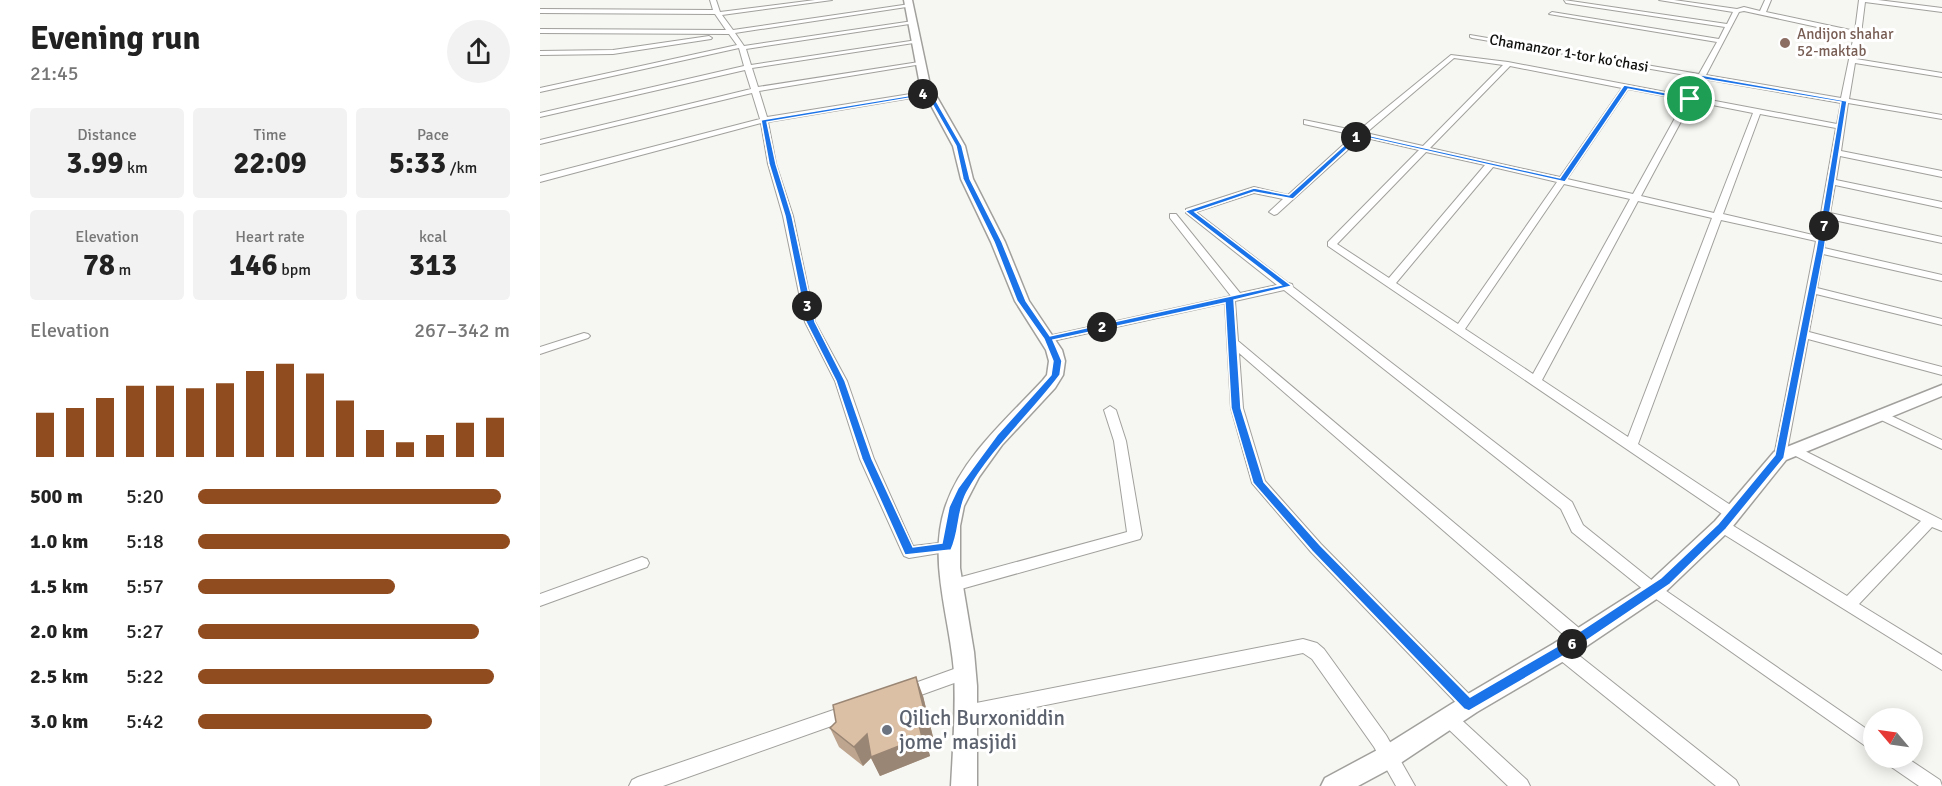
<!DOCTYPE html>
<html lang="en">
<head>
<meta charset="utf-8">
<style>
  body { margin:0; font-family:Signika,sans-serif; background:#f2f2f2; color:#222; height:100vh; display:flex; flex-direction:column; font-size:22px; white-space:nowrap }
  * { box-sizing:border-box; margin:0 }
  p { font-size:20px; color:#767676 }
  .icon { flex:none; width:33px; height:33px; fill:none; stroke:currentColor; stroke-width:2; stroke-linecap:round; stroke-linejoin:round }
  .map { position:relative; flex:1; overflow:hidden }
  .details { display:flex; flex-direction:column; background:#fff; width:540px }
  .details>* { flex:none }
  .needle { width:39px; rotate:299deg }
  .fabs { position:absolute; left:1323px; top:708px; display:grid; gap:12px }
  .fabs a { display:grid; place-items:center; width:60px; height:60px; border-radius:50%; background:#fff; box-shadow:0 3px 15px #0003; font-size:30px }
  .pin { position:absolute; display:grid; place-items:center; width:51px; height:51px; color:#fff; margin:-26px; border:3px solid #fff; border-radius:50%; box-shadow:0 2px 6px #0007 }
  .km { position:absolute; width:30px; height:30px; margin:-15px; border-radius:50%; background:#222; color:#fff; font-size:16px; line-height:30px; text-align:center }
  .round { display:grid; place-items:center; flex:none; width:63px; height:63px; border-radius:32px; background:#f2f2f2 }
  .summary { display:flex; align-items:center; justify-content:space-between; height:102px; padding:0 30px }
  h1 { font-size:33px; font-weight:700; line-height:45px }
  .figures { display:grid; grid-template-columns:repeat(3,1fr); gap:9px; height:102px; padding:6px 30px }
  .figures div { display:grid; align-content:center; border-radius:6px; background:#f2f2f2; text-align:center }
  .figures b { font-size:30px; font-weight:700 }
  .figures small { font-size:16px; font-weight:400 }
  .figures p { font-size:16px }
  .chart { height:168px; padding:12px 30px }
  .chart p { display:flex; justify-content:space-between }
  .chart svg { width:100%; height:108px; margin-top:6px; stroke:#904c1f; stroke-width:6 }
  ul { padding:0 30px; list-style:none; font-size:20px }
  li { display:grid; grid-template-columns:96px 72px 1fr; align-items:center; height:45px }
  li i { height:15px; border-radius:8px; background:#904c1f }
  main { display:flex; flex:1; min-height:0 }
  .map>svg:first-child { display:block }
</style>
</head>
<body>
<main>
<section class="details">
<div class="summary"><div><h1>Evening run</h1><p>21:45</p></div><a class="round"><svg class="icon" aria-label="share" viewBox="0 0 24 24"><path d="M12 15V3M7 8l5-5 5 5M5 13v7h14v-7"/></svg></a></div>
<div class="figures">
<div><p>Distance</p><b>3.99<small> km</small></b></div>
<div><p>Time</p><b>22:09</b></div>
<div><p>Pace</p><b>5:33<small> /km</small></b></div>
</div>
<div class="figures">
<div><p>Elevation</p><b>78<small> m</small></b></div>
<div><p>Heart rate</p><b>146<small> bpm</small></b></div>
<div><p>kcal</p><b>313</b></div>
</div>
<div class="chart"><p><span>Elevation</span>267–342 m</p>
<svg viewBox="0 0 160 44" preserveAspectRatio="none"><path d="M5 44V26M15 44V24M25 44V20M35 44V15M45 44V15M55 44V16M65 44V14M75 44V9M85 44V6M95 44V10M105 44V21M115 44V33M125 44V38M135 44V35M145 44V30M155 44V28"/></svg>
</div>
<ul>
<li><b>500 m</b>5:20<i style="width:97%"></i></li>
<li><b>1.0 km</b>5:18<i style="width:100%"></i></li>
<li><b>1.5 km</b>5:57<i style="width:63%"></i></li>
<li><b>2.0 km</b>5:27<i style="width:90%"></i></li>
<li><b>2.5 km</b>5:22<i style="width:95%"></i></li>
<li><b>3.0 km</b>5:42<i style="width:75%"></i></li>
</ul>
</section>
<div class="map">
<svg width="1402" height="786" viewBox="0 0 1402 786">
  <rect width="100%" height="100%" fill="#f6f6f2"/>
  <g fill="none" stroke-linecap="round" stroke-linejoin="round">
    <g stroke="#a1a09d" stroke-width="2">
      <path id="street" d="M170 0H176L180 12 275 0H292L182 15 193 30 370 4 373 6 195 33 204 46 373 21 376 23 206 49 211 65 377 40 380 42 212 68 218 87 379 62 382 64 219 91 227 117 389 91 393 93 389 95 228 122 236 164 253 216 275 322 307 381 334 459 373 546 407 542 412 543 414 547 412 551 369 558 364 556 362 552 320 459 295 381 265 322 243 216 228 164 221 123 0 182V176L220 119 212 93 0 144V140L211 89 205 70 0 117V113L204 66 199 48 0 92V88L197 45 189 34 0 33V29L186 30 175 14 0 13V9L173 10Z
        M1024 0 1187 24 1193 12 1119 0H1134L1197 9 1204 7 1220 11 1225 0H1231L1226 12 1315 31 1319 0H1338L1402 8V12L1325 2 1321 34 1316 59 1402 73V77L1315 63 1309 99 1402 115V119L1308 103 1301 151 1402 171V177L1300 156 1296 180 1402 202V208L1295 185 1290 213 1402 237V243L1289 219 1284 248 1402 275V281L1283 254 1277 288 1402 319V325L1276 294 1269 332 1402 367V375L1268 339 1246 456 1245 459H1235L1234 456 1276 241 1181 220 1098 444 1198 510 1200 514 1198 518H1188L788 246V242L879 150 822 137 737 214 734 215 729 212 743 199 714 193 656 212 748 283 752 284 753 287 1032 502 1043 525 1119 586 1334 734V752L1109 594 1032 532 1021 509 744 290 695 301 698 341 1045 633 1047 638 1045 643 1039 645 1033 643 699 353 703 408 725 481 781 544 935 700 937 705 935 710 929 713 923 710 771 552 712 483 691 408 685 303 508 342 502 339 508 336 691 296 630 218V214H636L700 293 737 285 646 213V209L714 187 748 195 814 135 764 124V120L818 131 911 55 968 62 1147 96 1157 77 932 38 930 37V35L1159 74 1177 42 1009 14 1012 12 1179 39 1185 27 1026 3ZM1204 11 1314 35 1301 98 1166 75 1199 12ZM914 58 963 65 883 146 826 133ZM970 66 1082 88 1020 177 890 148ZM1164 79 1301 103 1297 124 1154 97ZM1088 89 1145 100 1093 194 1027 179ZM1152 101 1213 113 1174 213 1101 196ZM1220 114 1296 128 1277 236 1183 214ZM886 152 945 165 849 278 797 244ZM953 167 1017 182 918 324 856 283ZM1024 184 1090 199 993 374 925 329ZM1098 201 1172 218 1088 437 1002 380Z
        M169 36 172 38 171 39 73 54 0 55V51L73 50Z
        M44 333 48 334 50 336 48 338 0 354V347Z
        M570 406 576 410 586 441 602 535 600 539 414 591 409 589 406 585 409 581 414 579 587 532 574 441 564 410Z
        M1339 410 1402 440V449L1335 417 1333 414Z
        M1255 446 1402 520V531L1392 527 1319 604 1402 655V670L1177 530 1175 526 1177 522 1182 521 1187 522 1307 596 1381 521 1250 453 1249 450Z
        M102 557 107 559 109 563 107 567 0 606V594Z
        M763 639 777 643 784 649 846 735 875 786H856L834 747 772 659 763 653 426 721 420 718 417 713 420 708 426 705Z
        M1021 644 1027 646 1196 780 1199 786H1176L1015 656 1013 651 1015 646Z
        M425 665 431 667 433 672 431 677 367 700 361 698 359 693 361 688Z
        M308 705 314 708 317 713 314 718 123 786H89L92 780 98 777Z
        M908 710 914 713 987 780 990 786H968L902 723 899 718 902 713Z
        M1344 758H1367L1400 780 1402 786H1379L1347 764Z"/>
    </g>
    <g stroke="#a1a09d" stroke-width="3">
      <path id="secondary" d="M364 0H372L390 85 425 146 433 179 465 242 489 301 522 350 525 361 523 375 515 388 462 445 439 477 424 506 420 526V568L434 652 437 686V786H411C413 748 416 710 414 672 410 618 387 559 406 505 423 456 468 418 503 380L507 375 509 361 506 350 475 301 451 242 421 179 413 146 380 85Z
        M1402 385V396L1246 460 1189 531 1121 596 1029 658 937 712 859 764 818 786H781L785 778 841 748 921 698 1013 644 1107 584 1175 521 1234 452Z"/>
    </g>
    <use href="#street" fill="#fff" fill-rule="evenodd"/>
    <use href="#secondary" fill="#fff" fill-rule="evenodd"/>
  </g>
  <path fill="#bda58f" d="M383 696 393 737 387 745 390 756 340 776 331 758 323 766 299 747 290 728Z"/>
  <path fill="#9a8674" d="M376 677 383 696 393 737 387 745 390 756 340 776 331 758 323 766 314 747 327 734Z"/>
  <path fill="#dcc0a6" stroke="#9a8674" stroke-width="1.5" d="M376 677 386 718 379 725 382 737 331 757 327 734 314 747 290 728 296 722 293 705Z"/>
  <path fill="#1a73e8" stroke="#fff" stroke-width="1.5" fill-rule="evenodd" d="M1161 75 1307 101 1284 250 1244 458 1186 529 1130 584 1025 655 929 711 924 709 772 551 713 483 691 408 685 303 513 340 522 361 520 375C490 415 452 448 427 492 417 510 420 532 411 550L365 555 322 459 296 381 266 322 245 216 229 164 221 120 391 92 422 146 430 179 462 242 486 301 510 336 741 285 645 211 714 188 749 195 818 133 1020 178 1084 85 1148 97ZM1163 79 1301 102 1276 250 1235 455 1178 524 1121 578 1016 647 930 697 780 545 724 482 701 408 694 300 752 286 655 212 714 192 753 199 821 136 1025 182 1088 89 1150 101ZM387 95 416 146 423 179 454 242 477 301 504 339 513 361 511 375 457 435 418 488 409 507 402 543 373 547 332 459 305 381 275 322 252 216 236 164 227 122Z"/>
  <circle fill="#8d6e63" stroke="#fff" stroke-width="2" cx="1245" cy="43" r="6"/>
  <circle fill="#6b7280" stroke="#fff" stroke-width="2" cx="347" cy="730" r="6"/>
  <g text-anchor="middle" stroke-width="6" stroke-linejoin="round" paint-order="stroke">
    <g font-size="15" fill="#785e54" stroke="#fff" text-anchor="start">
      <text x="1257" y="39">Andijon shahar<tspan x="1257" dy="17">52-maktab</tspan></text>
    </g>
    <g font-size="15" fill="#10100e" stroke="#fff">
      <text transform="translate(1029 53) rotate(10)" y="5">Chamanzor 1-tor koʻchasi</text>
    </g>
    <g font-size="21" fill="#5b616d" stroke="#fff" text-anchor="start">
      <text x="359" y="725">Qilich Burxoniddin<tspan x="359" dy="24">jome' masjidi</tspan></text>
    </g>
  </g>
</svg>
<div class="fabs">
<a><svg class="needle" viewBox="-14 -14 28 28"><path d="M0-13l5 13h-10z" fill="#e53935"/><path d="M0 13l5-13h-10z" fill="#767676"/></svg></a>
</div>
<div class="pin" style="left:1150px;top:99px;background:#1e9e55"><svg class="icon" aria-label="arrive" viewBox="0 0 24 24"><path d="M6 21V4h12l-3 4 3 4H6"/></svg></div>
<b class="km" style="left:816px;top:137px">1</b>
<b class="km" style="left:562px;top:327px">2</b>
<b class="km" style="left:267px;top:306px">3</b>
<b class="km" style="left:383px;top:94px">4</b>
<b class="km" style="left:1032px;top:644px">6</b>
<b class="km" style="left:1284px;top:226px">7</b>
</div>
</main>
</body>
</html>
